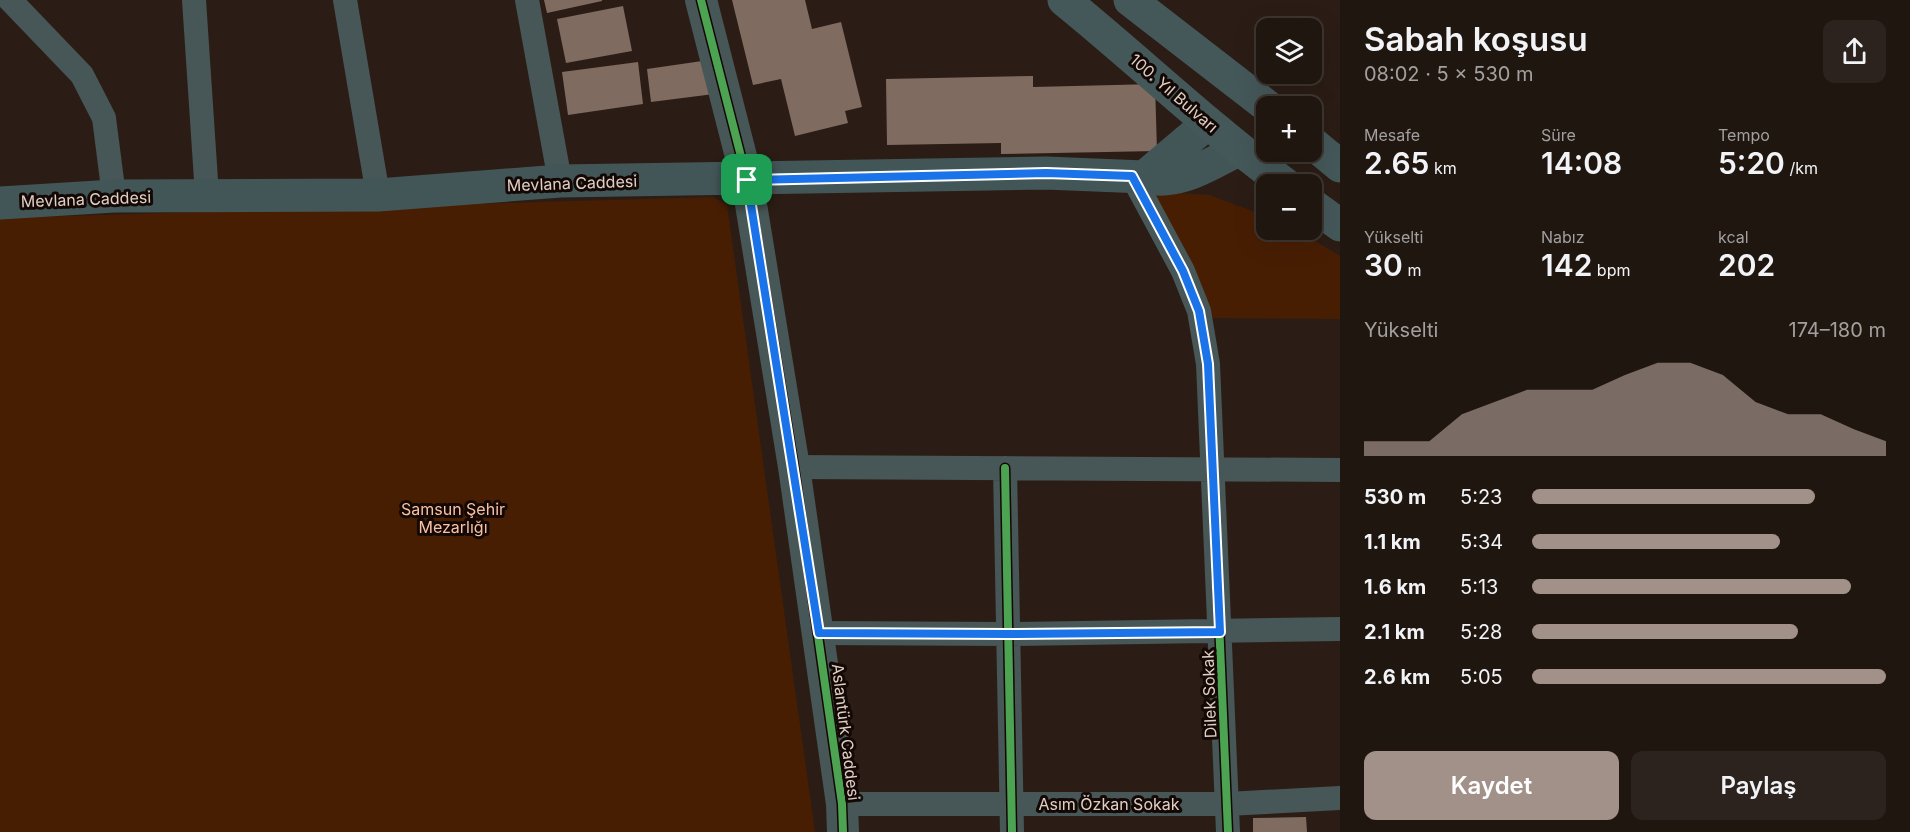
<!DOCTYPE html>
<html lang="tr">
<head>
<meta charset="utf-8">
<style>
  body { margin:0; font-family:Inter,sans-serif; background:#2d231e; color:#f1f3f6; height:100vh; display:flex; flex-direction:column; font-size:22px; white-space:nowrap }
  * { box-sizing:border-box; margin:0 }
  p { font-size:20px; color:#a29f9f }
  .icon { flex:none; width:33px; height:33px; fill:none; stroke:currentColor; stroke-width:2; stroke-linecap:round; stroke-linejoin:round }
  .map { position:relative; flex:1; overflow:hidden }
  .details { display:flex; flex-direction:column; background:#201610; width:570px }
  .details>* { flex:none }
  .controls { position:absolute; left:1256px; top:18px; display:grid; gap:12px }
  .controls a { display:grid; place-items:center; width:66px; height:66px; border-radius:12px; background:#201610; box-shadow:0 6px 24px #0002,0 0 0 2px #3d3530; font-size:30px }
  .pin { position:absolute; display:grid; place-items:center; width:51px; height:51px; color:#fff; margin:-26px; border-radius:12px; box-shadow:0 3px 9px #0006 }
  .round { display:grid; place-items:center; flex:none; width:63px; height:63px; border-radius:12px; background:#2d231e }
  .overview { display:flex; align-items:center; justify-content:space-between; height:102px; padding:0 24px }
  h1 { font-size:33px; font-weight:600; line-height:45px }
  .metrics { display:grid; grid-template-columns:repeat(3,1fr); gap:9px; height:102px; padding:6px 24px }
  .metrics div { display:grid; align-content:center }
  .metrics b { font-size:30px; font-weight:600 }
  .metrics small { font-size:16px; font-weight:400 }
  .metrics p { font-size:16px }
  .chart { height:168px; padding:12px 24px }
  .chart p { display:flex; justify-content:space-between }
  .chart svg { width:100%; height:108px; margin-top:6px; fill:#a19188; opacity:.7 }
  .primary-button { display:flex; gap:12px; margin-top:auto; padding:12px 24px }
  .primary-button a { flex:1; height:69px; border-radius:12px; background:#a19188; color:#fff; font-size:24px; font-weight:600; line-height:69px; text-align:center }
  .primary-button a+a { background:#2d231e; color:#f1f3f6 }
  ul { padding:0 24px; list-style:none; font-size:20px }
  li { display:grid; grid-template-columns:96px 72px 1fr; align-items:center; height:45px }
  li i { height:15px; border-radius:8px; background:#a19188 }
  main { display:flex; flex:1; min-height:0 }
  .map>svg:first-child { display:block }
</style>
</head>
<body>
<main>
<div class="map">
<svg width="1340" height="832" viewBox="0 0 1340 832">
  <rect width="100%" height="100%" fill="#2b1d15"/>
  <path fill="#481e03" d="M1148 191 1209 195 1266 216V230H1297L1340 256V319L1206 318Z
    M713 197 727 205 815 832H0V218Z"/>
  <path fill="#7f6b60" d="M544 0H602V1L547 13Z
    M732 0H805L812 29 841 22 862 107 845 111 848 123 795 136 781 79 753 85Z
    M623 6 632 51 566 63 557 19Z
    M716 59 714 94 651 102 647 69Z
    M638 62 643 104 568 115 562 72Z
    M1033 76V87L1155 84 1157 151 1001 154V143L887 145 886 79Z
    M1306 817 1307 832H1253V818Z"/>
  <g fill="none" stroke-linecap="round" stroke-linejoin="round">
    <path stroke="#475656" stroke-width="24" d="M10 0 82 75 104 118 114 196
      M194 0 207 195
      M345 0 378 195
      M527 0 560 181
      M1132 176 1183 271 1199 311 1208 364 1228 832
      M794 467 1340 470
      M1005 468 1012 832
      M819 633 1008 634 1340 629
      M842 804H1227L1340 798"/>
    <path stroke="#475656" stroke-width="32" d="M701 0 747 180 794 467 842 804 843 832"/>
    <path stroke="#435657" stroke-width="33" d="M1144 177 1208 123
      M0 203 114 196 378 195 560 181 1046 173 1144 177C1178 186 1208 165 1238 150"/>
    <path stroke="#455859" stroke-width="33" d="M1064 0C1139 61 1208 127 1285 184
      M1130 0 1267 106
      M1311 142 1340 166
      M1311 204 1340 225"/>
    <g stroke="#130804" stroke-width="11">
      <path id="cycleway" d="M701 0 747 180 794 467 842 804 843 832
        M1132 176 1183 271 1199 311 1208 364 1228 832
        M1005 468 1012 832"/>
    </g>
    <use href="#cycleway" stroke="#4ca352" stroke-width="8"/>
  </g>
  <g fill="none" stroke-linecap="round" stroke-linejoin="round">
    <g stroke="#fff" stroke-width="12">
      <path id="route" d="M1046 173 1132 176 1183 271 1199 311 1208 364 1220 632 1008 634 819 633 747 180Z"/>
    </g>
    <use href="#route" stroke="#1a73e8" stroke-width="8"/>
  </g>
  <g text-anchor="middle" stroke-width="6" stroke-linejoin="round" paint-order="stroke">
    <g font-size="16" fill="#e0cfc6" stroke="#130804">
      <text transform="translate(1174 93) rotate(41)" y="6">100. Yıl Bulvarı</text>
      <text transform="translate(572 183) rotate(-2)" y="6">Mevlana Caddesi</text>
      <text transform="translate(86 199) rotate(-2)" y="6">Mevlana Caddesi</text>
      <text transform="translate(1209 694) rotate(-92)" y="6">Dilek Sokak</text>
      <text transform="translate(846 732) rotate(83)" y="6">Aslantürk Caddesi</text>
      <text x="1109" y="810">Asım Özkan Sokak</text>
    </g>
    <g font-size="16" fill="#f9c1a4" stroke="#130804">
      <text x="453" y="515">Samsun Şehir<tspan x="453" dy="18">Mezarlığı</tspan></text>
    </g>
  </g>
</svg>
<div class="controls">
<a><svg class="icon" aria-label="layers" viewBox="0 0 24 24"><path d="M12 4l9 5-9 5-9-5zM3 14l9 5 9-5"/></svg></a>
<a>+</a>
<a>−</a>
</div>
<div class="pin" style="left:747px;top:180px;background:#1e9e55"><svg class="icon" aria-label="arrive" viewBox="0 0 24 24"><path d="M6 21V4h12l-3 4 3 4H6"/></svg></div>
</div>
<section class="details">
<div class="overview"><div><h1>Sabah koşusu</h1><p>08:02 · 5 × 530 m</p></div><a class="round"><svg class="icon" aria-label="share" viewBox="0 0 24 24"><path d="M12 15V3M7 8l5-5 5 5M5 13v7h14v-7"/></svg></a></div>
<div class="metrics">
<div><p>Mesafe</p><b>2.65<small> km</small></b></div>
<div><p>Süre</p><b>14:08</b></div>
<div><p>Tempo</p><b>5:20<small> /km</small></b></div>
</div>
<div class="metrics">
<div><p>Yükselti</p><b>30<small> m</small></b></div>
<div><p>Nabız</p><b>142<small> bpm</small></b></div>
<div><p>kcal</p><b>202</b></div>
</div>
<div class="chart"><p><span>Yükselti</span>174–180 m</p>
<svg viewBox="0 0 160 44" preserveAspectRatio="none"><path d="M0 44V38L10 38L20 38L30 27L40 22L50 17L60 17L70 17L80 11L90 6L100 6L110 11L120 22L130 27L140 27L150 33L160 38V44z"/></svg>
</div>
<ul>
<li><b>530 m</b>5:23<i style="width:80%"></i></li>
<li><b>1.1 km</b>5:34<i style="width:70%"></i></li>
<li><b>1.6 km</b>5:13<i style="width:90%"></i></li>
<li><b>2.1 km</b>5:28<i style="width:75%"></i></li>
<li><b>2.6 km</b>5:05<i style="width:100%"></i></li>
</ul>
<div class="primary-button"><a>Kaydet</a><a>Paylaş</a></div>
</section>
</main>
</body>
</html>
